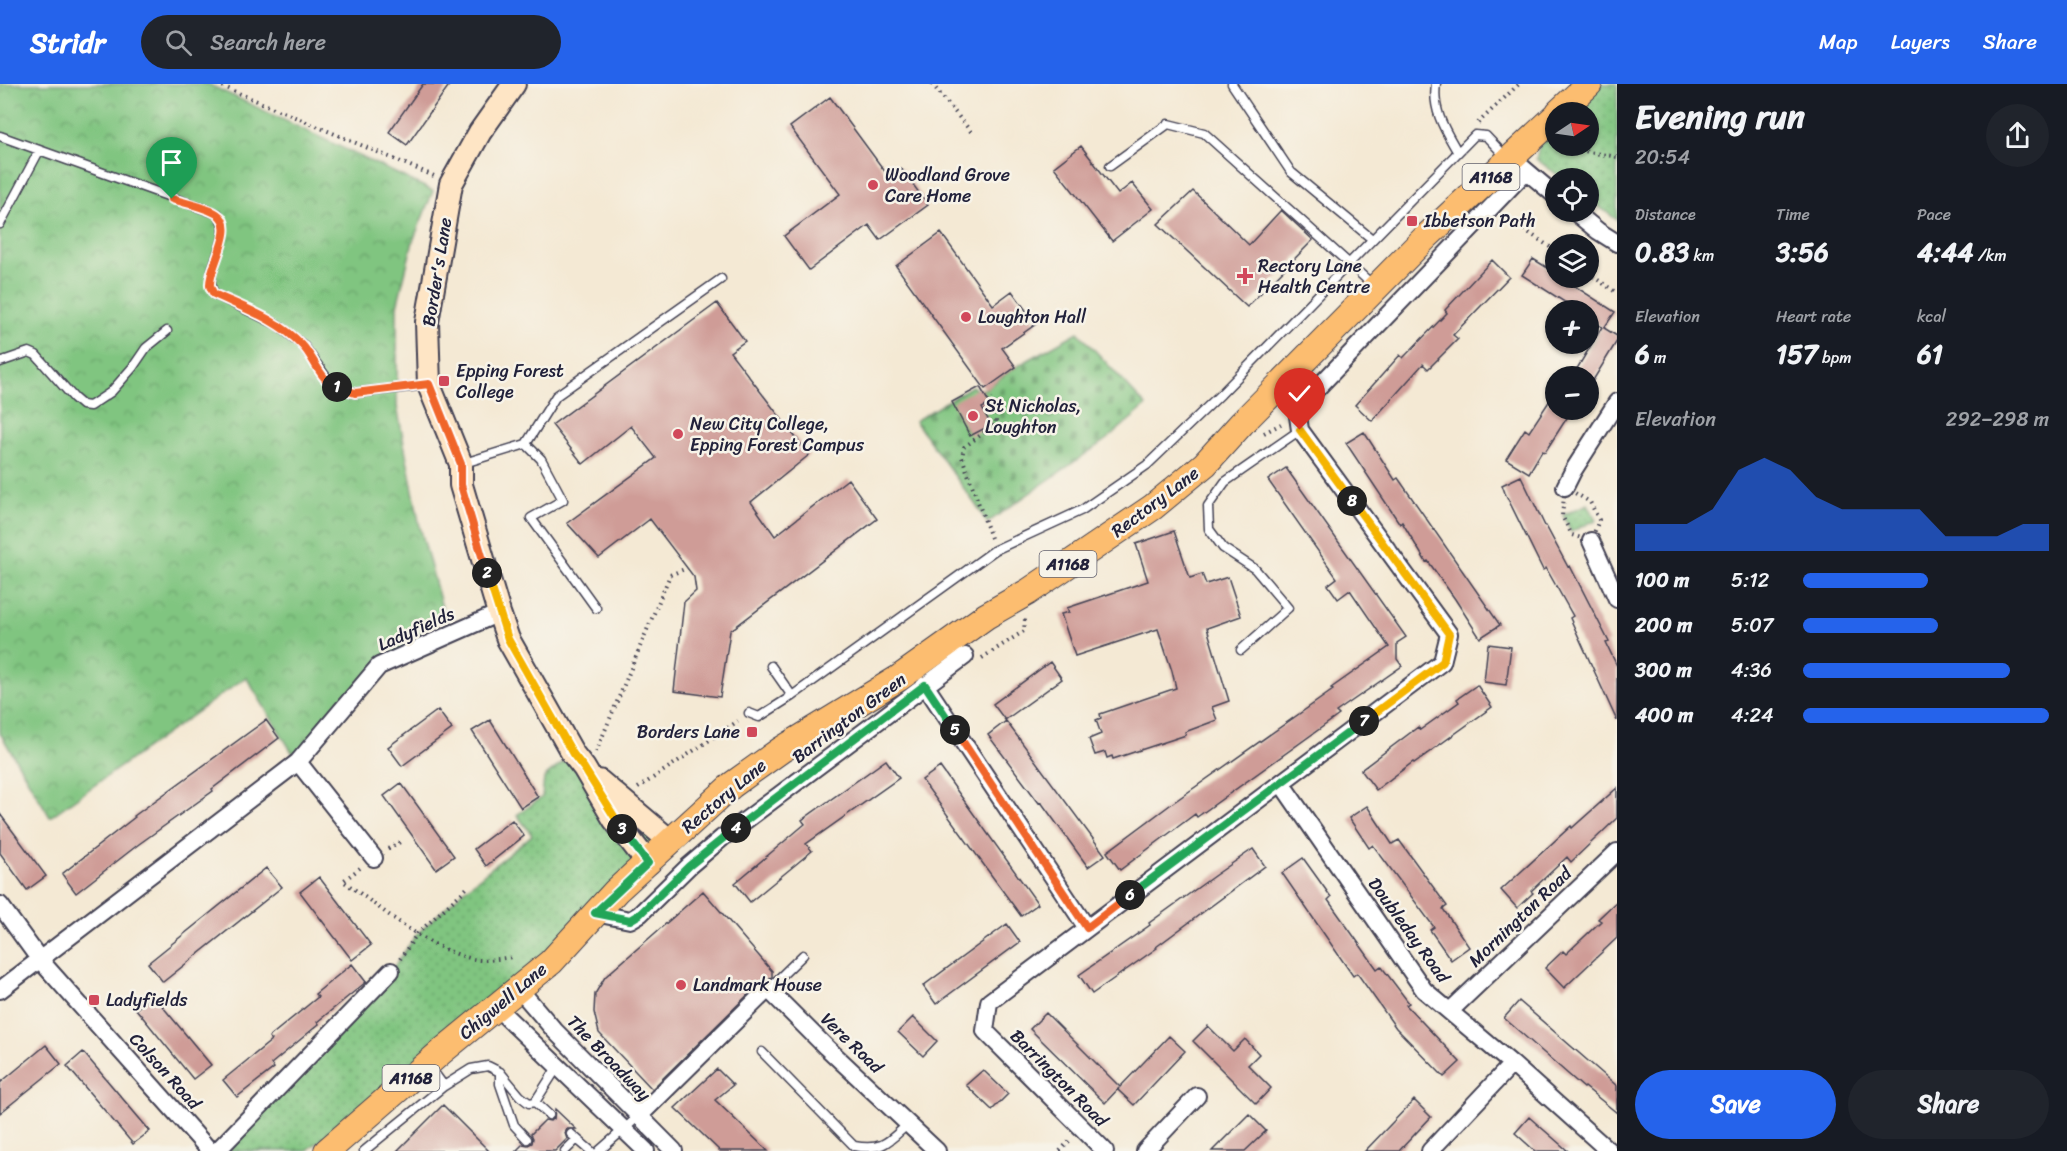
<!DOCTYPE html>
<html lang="en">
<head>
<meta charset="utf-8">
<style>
  body { margin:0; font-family:Sriracha,sans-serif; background:#20242c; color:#f1f3f6; height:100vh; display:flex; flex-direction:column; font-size:22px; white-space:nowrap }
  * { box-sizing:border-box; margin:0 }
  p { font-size:20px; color:#9ea1a6 }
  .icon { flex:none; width:33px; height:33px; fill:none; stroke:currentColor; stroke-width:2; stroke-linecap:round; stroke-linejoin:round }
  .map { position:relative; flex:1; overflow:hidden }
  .drawer { display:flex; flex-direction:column; background:#171b24; width:450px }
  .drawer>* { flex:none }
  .needle { width:39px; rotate:77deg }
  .fabs { position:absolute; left:1545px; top:18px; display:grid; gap:12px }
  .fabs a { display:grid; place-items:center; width:54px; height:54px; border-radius:50%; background:#171b24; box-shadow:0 2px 4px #0004; font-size:30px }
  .pin { position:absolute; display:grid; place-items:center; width:51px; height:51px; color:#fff; margin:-62px -26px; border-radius:50% 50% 50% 0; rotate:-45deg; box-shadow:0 0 6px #0007 }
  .pin .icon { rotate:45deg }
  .km { position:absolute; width:30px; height:30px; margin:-15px; border-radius:50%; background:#222; color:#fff; font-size:16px; line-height:30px; text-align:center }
  .round { display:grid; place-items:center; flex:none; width:63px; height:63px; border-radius:32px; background:#20242c }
  .summary { display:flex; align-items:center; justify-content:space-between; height:102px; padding:0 18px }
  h1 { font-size:33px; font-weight:800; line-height:45px }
  .metrics { display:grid; grid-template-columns:repeat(3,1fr); gap:9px; height:102px; padding:6px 18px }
  .metrics div { display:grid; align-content:center }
  .metrics b { font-size:26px; font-weight:800 }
  .metrics small { font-size:16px; font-weight:400 }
  .metrics p { font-size:16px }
  .chart { height:168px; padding:12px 18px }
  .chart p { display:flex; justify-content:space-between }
  .chart svg { width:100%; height:108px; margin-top:6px; fill:#2563eb; opacity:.7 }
  .cta { display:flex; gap:12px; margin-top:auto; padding:12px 18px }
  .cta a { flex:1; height:69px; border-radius:36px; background:#2563eb; color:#fff; font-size:24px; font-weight:800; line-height:69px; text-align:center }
  .cta a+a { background:#20242c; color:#f1f3f6 }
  ul { padding:0 18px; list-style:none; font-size:20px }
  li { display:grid; grid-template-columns:96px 72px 1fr; align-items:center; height:45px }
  li i { height:15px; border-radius:8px; background:#2563eb }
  header { display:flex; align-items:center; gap:36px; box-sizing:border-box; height:84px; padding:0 30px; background:#2563eb; color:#fff }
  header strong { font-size:28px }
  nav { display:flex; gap:33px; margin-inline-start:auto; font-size:21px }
  .search { width:420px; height:54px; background:#20242c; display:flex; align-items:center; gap:15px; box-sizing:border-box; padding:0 21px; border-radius:33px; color:#9ea1a6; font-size:22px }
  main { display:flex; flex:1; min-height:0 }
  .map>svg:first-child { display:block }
</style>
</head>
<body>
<header>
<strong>Stridr</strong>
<div class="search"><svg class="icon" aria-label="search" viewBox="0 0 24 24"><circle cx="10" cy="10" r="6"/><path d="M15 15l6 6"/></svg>Search here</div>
<nav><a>Map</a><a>Layers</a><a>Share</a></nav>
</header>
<main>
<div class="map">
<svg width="1617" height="1067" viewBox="0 0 1617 1067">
  <defs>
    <pattern id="grass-dots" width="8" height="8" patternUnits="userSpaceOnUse" patternTransform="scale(1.5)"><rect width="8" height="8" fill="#80c580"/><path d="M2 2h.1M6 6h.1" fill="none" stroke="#68a06a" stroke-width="1.8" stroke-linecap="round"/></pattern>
    <pattern id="cemetery-stones" width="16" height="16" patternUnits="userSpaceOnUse" patternTransform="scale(1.5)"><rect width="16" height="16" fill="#80c580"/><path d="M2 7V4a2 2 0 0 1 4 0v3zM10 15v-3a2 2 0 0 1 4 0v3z" fill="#68a06a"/></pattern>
    <pattern id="park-crowns" width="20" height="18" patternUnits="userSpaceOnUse" patternTransform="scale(1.5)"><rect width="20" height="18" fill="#80c580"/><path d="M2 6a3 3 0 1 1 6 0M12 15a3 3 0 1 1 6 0" fill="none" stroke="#68a06a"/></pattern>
  </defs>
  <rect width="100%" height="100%" fill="#f7f3e8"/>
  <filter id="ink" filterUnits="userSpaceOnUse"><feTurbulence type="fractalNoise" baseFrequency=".0167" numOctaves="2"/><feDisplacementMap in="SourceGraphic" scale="12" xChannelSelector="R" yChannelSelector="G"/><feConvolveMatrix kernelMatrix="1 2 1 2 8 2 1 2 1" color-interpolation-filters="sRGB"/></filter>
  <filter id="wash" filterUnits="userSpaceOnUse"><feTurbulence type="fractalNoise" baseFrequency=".008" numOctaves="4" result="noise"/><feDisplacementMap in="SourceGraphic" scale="24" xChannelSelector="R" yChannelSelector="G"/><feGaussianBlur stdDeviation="1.35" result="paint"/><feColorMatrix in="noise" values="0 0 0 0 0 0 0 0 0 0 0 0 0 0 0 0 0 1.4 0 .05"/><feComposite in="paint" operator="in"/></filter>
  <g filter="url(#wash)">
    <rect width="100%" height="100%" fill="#f4e9d4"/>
    <path fill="url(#grass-dots)" stroke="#51745e" stroke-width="1.5" d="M1599 0H1617V136L1589 115 1588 94H1562L1536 75 1542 50 1555 38 1556 62H1588V28H1567Z
      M1588 420 1596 436 1571 448 1563 431Z
      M573 670 670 757 427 981 306 1067H229L391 887 417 850 469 802 532 751 517 731 542 713 544 694Z"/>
    <path fill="url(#cemetery-stones)" stroke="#51745e" stroke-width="1.5" d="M1078 248 1146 322 1107 355 987 439 978 424 915 337 972 302 977 306 985 305 1016 283Z"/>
    <path fill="url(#park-crowns)" stroke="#51745e" stroke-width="1.5" d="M0 0H208L433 107 413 157 397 222V323L420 443 444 531 379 582 298 678 246 593 50 733 0 649Z"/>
    <g id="blocks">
      <path fill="#cf9c97" d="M423 0H450L407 61 389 48Z
        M830 13 889 93 901 84 928 121 880 156 869 141 809 186 784 152 840 110 790 43Z
        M1081 62 1118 110 1132 99 1153 125 1112 157 1054 83Z
        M1193 107 1249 161 1281 126 1313 156 1247 223 1158 140Z
        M941 149 993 221 1012 207 1036 240 1002 264 1016 283 985 305 896 182Z
        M1533 175 1556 189V194H1562L1615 228 1604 244 1617 252V257L1592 298 1588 296V292H1582L1575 288 1602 243 1588 234V226H1577L1522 191Z
        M1492 176 1509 193 1453 251 1458 255 1428 285 1423 280 1372 337 1355 321 1400 271 1403 274 1447 229 1445 226Z
        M717 219 745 257 730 268 809 371 751 418 775 452 848 395 877 435 730 547 720 613 674 607 684 518 696 507 694 493 650 435 599 474 567 439 656 374 631 342 583 380 552 341Z
        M980 303 990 320 982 324 991 341 970 352 952 318Z
        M1556 307V326H1572L1545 368 1542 367 1529 389 1506 375 1525 345 1529 348Z
        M1364 348 1395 396 1398 394 1500 541 1480 554 1455 515 1428 477 1426 478 1402 438 1400 440 1346 359Z
        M1286 384 1406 553 1397 559V575L1402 582 1336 628 1339 631 1197 733 1195 730 1120 786 1107 768 1174 718 1333 606 1331 604 1389 563 1350 506 1338 515 1328 501 1337 494 1268 396Z
        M1521 392 1545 442H1546L1568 483 1570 482 1609 558 1606 559 1617 582V637L1570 534 1573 532 1546 484 1543 486 1505 409 1502 401Z
        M1174 447 1190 494 1202 490 1206 500 1228 493 1241 532 1207 544 1229 617 1212 623 1217 636 1185 648 1186 651 1113 675 1112 672 1107 674 1105 668 1095 671 1089 655 1101 650 1096 636 1101 634 1100 630 1176 604 1172 587 1158 545 1075 572 1061 530 1069 528 1067 524 1148 497 1136 460Z
        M1488 560 1511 563 1506 601 1484 598Z
        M1050 578 1062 595 1005 636 993 620Z
        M1477 601 1492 623 1414 679 1413 678 1376 706 1361 686 1418 643 1420 646 1459 618 1457 615Z
        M438 626 452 645 402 682 388 663Z
        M266 636 279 654 212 705 213 707 139 760 76 809 62 790 135 733 134 732Z
        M490 636 538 713 521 724 472 647Z
        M1006 637 1105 771 1088 783 1041 718 1039 719 988 651Z
        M886 676 899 694 806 760 812 767 750 818 735 799 805 740 802 736Z
        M940 683 1038 820 1021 832 922 696Z
        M401 699 454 772 436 785 384 712Z
        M1617 704V734L1571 778 1567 773 1531 807 1533 809 1517 824 1501 806 1571 742 1572 744Z
        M1367 722 1392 760 1399 756 1447 822 1443 825 1469 863 1451 876 1430 846 1434 843 1373 761 1369 764 1349 734Z
        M0 730 46 792 27 806 0 769Z
        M512 736 524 752 486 782 474 765Z
        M1253 765 1265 782 1156 863 1157 864 1092 910 1079 891 1150 841 1149 839 1214 792Z
        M1303 774 1331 813 1328 816 1377 885 1381 882 1409 919 1406 921 1460 978 1444 993 1396 944 1357 889 1353 892 1282 789Z
        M266 784 282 803 163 898 148 879Z
        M319 793 371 861 352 876 300 808Z
        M703 807 772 887V893L761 898 652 1005 599 949 594 928 595 910 605 893Z
        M1617 817V854L1564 904 1545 884 1563 867 1566 870 1601 837 1598 835Z
        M1007 840 1020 858 936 920 923 902Z
        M352 880 366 898 317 938 319 940 271 980 274 984 237 1013 223 996 272 956 269 953 318 913 315 910Z
        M153 911 211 981 193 995 136 925Z
        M1519 917 1617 1002V1029L1585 1003 1584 1004 1504 934Z
        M1046 929 1120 1003 1169 952 1185 967 1134 1021 1118 1006 1119 1004 1105 1019 1030 945Z
        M913 933 937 957 923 972 898 948Z
        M1208 942 1233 967 1245 955 1259 970 1248 981 1271 1004 1256 1020 1193 957Z
        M46 961 61 980 0 1029V999Z
        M83 968 150 1047 133 1060 67 982Z
        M717 985 733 1001 715 1016 768 1067H720L675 1024Z
        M983 986 1008 1010 992 1026 966 1001Z
        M1414 1016 1431 1033 1399 1067H1365Z
        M443 1021 489 1067H397Z
        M555 1025 576 1045H567L565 1049 567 1055 555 1067H516L523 1060 528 1061 532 1059 533 1054 531 1050 545 1036 550 1037 554 1035Z
        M1249 1030 1266 1047 1245 1067H1212Z
        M1529 1033 1568 1067H1535L1515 1049Z"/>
    </g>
  </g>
  <g filter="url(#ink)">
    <use href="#blocks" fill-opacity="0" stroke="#424052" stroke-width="1.5"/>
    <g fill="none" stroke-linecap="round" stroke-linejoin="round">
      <g stroke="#424052" stroke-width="11">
        <path id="lane" d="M1232 0 1291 88 1372 155
          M1436 0C1432 26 1445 46 1457 67
          M0 52 218 130C237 156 200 184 214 210L278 241 303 261 332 301 355 309 428 301
          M1110 82 1168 40 1204 49 1374 202
          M0 140 39 67
          M0 278 29 268 36 271 74 314 82 321 90 322 111 308 133 283 146 264 167 247
          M526 360 541 375 563 416 531 434 596 524
          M461 380 526 360 556 312 721 195
          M1241 566 1288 524 1255 485 1223 464 1209 445 1208 422 1225 398 1300 346
          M771 582 792 612
          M749 629 759 633 792 612 995 466 1082 426 1147 381 1221 310 1475 51 1486 52 1506 73
          M768 905 803 871
          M762 968 854 1062C883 1067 888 1058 908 1040
          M430 983 444 1002
          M500 988V1000L514 1041 527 1055
          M535 1018 558 982
          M571 1050 591 1067
          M364 1067 444 1002 471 985 488 982 500 988 520 1012 529 1019 535 1018 549 1031
          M565 1067 577 1055
          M599 1067 639 1032"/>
      </g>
      <g stroke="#424052" stroke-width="20">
        <path id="street" d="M1517 79 1556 112
          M1575 128 1598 147 1617 159
          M1565 403 1573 387 1617 318
          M1591 457 1617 515
          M925 601 1087 844
          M298 678 374 774
          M1281 699 1424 906 1512 980 1609 1067
          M0 821 40 876 210 1067
          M595 829 630 836 640 830 689 782 722 754 965 572
          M519 905 555 947 674 1067
          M0 906 298 678 379 582 499 529
          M497 924 646 1067
          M1450 927 1617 768
          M639 1032 768 905 826 963 937 1067
          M217 1067 391 887
          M1105 1067 985 947 989 918 1442 578 1449 550 1300 346 1298 332 1302 320 1526 87
          M1145 1067 1197 1012
          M1430 1067 1512 980"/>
      </g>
      <g stroke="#424052" stroke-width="26">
        <path id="secondary" d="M514 0 480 48 451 100 427 238 429 301 461 380V401L499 529 508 555 573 670 584 684 614 735 648 779
          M599 697 670 757"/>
      </g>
      <g stroke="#424052" stroke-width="28">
        <path id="primary" d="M1559 28 1589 0
          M327 1067 441 968 551 878 616 807 732 701 781 666 899 594 986 532 1028 508 1153 423 1205 380 1242 339 1426 153 1556 32"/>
      </g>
      <path stroke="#424052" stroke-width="4" stroke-dasharray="1.5 4.5" stroke-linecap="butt" d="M217 0 434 92
        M932 0 972 49
        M1478 39 1519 0
        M1556 62 1617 73
        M1504 132 1556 167
        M1588 189 1617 209
        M1264 349 1281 340
        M1565 403 1590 418 1599 436 1591 457 1572 451 1562 432Z
        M991 454 962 373 964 363 996 340V327L991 314
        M982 574 1024 547 1025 535
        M596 668 670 491 687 484
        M638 704 738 637
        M388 765 402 757
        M360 784 343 797C383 825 424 863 473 875 485 878 502 874 514 873
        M400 875 417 850 469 802
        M1060 1067 1071 1055"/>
      <use href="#lane" stroke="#fff" stroke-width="8"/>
      <use href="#street" stroke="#fff" stroke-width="16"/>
      <use href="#secondary" stroke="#fee5c5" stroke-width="22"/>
      <use href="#primary" stroke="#fcbd6f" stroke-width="26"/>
    </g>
  </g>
  <g fill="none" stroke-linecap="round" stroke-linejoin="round" filter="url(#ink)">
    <g stroke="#fff" stroke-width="12">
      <path id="split-1" d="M172 115C185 119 206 123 217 130 238 143 208 183 210 202 210 203 213 209 214 210 244 224 279 236 302 261 314 273 320 297 337 303"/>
    </g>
    <g stroke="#fff" stroke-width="12">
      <path id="split-2" d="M337 303 355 309 429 300 461 380V401L487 489"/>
    </g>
    <g stroke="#fff" stroke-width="12">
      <path id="split-3" d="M487 489 508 555 573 670 584 684 622 745"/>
    </g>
    <g stroke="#fff" stroke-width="12">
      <path id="split-4" d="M622 745 648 779 595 829 630 836 640 830 689 782 736 744"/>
    </g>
    <g stroke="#fff" stroke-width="12">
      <path id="split-5" d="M736 744 925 601 955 646"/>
    </g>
    <g stroke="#fff" stroke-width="12">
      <path id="split-6" d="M955 646 1087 844 1130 811"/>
    </g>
    <g stroke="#fff" stroke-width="12">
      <path id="split-7" d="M1130 811 1364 637"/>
    </g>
    <g stroke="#fff" stroke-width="12">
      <path id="split-8" d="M1352 417 1449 550 1443 578 1364 637"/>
    </g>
    <g stroke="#fff" stroke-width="12">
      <path id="split-9" d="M1300 346 1352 417"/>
    </g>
    <use href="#split-1" stroke="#f0652b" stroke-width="8"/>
    <use href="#split-2" stroke="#f0652b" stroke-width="8"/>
    <use href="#split-3" stroke="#f5b400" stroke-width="8"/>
    <use href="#split-4" stroke="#22a559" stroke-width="8"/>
    <use href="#split-5" stroke="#22a559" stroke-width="8"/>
    <use href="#split-6" stroke="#f0652b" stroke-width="8"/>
    <use href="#split-7" stroke="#22a559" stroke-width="8"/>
    <use href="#split-8" stroke="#f5b400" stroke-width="8"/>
    <use href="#split-9" stroke="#f5b400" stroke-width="8"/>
  </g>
  <g fill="#d1495b" stroke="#f7f3e8" stroke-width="2">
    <circle cx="873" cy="101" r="6"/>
    <rect x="1406" y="131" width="12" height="12" rx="3"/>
    <path d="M1242 183h6v6h6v6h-6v6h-6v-6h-6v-6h6z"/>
    <circle cx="966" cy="233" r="6"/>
    <rect x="438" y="291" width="12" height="12" rx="3"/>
    <circle cx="973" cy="332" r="6"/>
    <circle cx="678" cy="350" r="6"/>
    <rect x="746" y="642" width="12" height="12" rx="3"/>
    <circle cx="681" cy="901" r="6"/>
    <rect x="88" y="910" width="12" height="12" rx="3"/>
  </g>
  <g text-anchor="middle" stroke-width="5" stroke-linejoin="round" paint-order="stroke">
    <g fill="#f7f3e8" stroke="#62616f" stroke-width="1.5">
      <rect x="1462.5" y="80" width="57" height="26" rx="4.5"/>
      <rect x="1039.5" y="467" width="57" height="26" rx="4.5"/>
      <rect x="382.5" y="981" width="57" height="26" rx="4.5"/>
    </g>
    <g font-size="16" font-weight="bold" fill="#22223b">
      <text x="1491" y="99">A1168</text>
      <text x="1068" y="486">A1168</text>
      <text x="411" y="1000">A1168</text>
    </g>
    <g font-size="18" fill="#22223b" stroke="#f7f3e8" text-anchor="start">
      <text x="885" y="97">Woodland Grove<tspan x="885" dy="21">Care Home</tspan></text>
      <text x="1424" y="143">Ibbetson Path</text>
      <text x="1258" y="188">Rectory Lane<tspan x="1258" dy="21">Health Centre</tspan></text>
      <text x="978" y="239">Loughton Hall</text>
      <text x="456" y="293">Epping Forest<tspan x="456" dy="21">College</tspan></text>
      <text x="985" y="328">St Nicholas,<tspan x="985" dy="21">Loughton</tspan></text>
      <text x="690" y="346">New City College,<tspan x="690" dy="21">Epping Forest Campus</tspan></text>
      <text x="740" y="654" text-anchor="end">Borders Lane</text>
      <text x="693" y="907">Landmark House</text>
      <text x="106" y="922">Ladyfields</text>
    </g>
    <g font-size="18" fill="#22223b" stroke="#f7f3e8">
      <text transform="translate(437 188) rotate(-81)" y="6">Border's Lane</text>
      <text transform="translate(1155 418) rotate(-37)" y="6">Rectory Lane</text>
      <text transform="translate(416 545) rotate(-24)" y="6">Ladyfields</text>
      <text transform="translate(849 634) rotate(-37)" y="6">Barrington Green</text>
      <text transform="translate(724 712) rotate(-40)" y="6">Rectory Lane</text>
      <text transform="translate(1520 833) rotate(-44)" y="6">Mornington Road</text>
      <text transform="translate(1409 846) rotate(54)" y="6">Doubleday Road</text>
      <text transform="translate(503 917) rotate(-40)" y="6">Chigwell Lane</text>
      <text transform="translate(852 959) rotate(44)" y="6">Vere Road</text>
      <text transform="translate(609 974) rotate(46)" y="6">The Broadway</text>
      <text transform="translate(165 987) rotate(48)" y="6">Colson Road</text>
      <text transform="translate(1059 994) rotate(45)" y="6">Barrington Road</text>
    </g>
  </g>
</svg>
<div class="fabs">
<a><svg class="needle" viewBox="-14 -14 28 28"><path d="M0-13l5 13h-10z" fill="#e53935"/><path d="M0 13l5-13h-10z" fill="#9ea1a6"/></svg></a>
<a><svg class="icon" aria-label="locate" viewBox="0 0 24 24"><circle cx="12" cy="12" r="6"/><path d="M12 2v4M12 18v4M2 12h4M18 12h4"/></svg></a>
<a><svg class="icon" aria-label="layers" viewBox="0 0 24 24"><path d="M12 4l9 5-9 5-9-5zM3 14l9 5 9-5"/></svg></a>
<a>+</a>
<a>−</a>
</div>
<div class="pin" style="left:172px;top:115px;background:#1e9e55"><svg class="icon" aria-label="arrive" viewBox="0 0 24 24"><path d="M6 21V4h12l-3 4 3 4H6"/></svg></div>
<div class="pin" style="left:1300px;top:346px;background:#d93025"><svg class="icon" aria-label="check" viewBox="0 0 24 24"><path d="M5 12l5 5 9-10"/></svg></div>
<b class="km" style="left:337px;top:303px">1</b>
<b class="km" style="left:487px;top:489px">2</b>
<b class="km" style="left:622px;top:745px">3</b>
<b class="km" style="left:736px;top:744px">4</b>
<b class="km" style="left:955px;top:646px">5</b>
<b class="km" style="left:1130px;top:811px">6</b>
<b class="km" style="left:1364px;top:637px">7</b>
<b class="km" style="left:1352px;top:417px">8</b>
</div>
<section class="drawer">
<div class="summary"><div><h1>Evening run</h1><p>20:54</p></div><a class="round"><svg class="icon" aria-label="share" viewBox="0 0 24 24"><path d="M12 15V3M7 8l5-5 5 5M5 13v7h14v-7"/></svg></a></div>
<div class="metrics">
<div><p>Distance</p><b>0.83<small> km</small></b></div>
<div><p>Time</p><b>3:56</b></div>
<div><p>Pace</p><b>4:44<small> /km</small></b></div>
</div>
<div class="metrics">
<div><p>Elevation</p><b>6<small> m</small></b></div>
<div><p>Heart rate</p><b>157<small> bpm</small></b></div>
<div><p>kcal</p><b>61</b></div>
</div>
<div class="chart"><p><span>Elevation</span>292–298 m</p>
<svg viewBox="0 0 160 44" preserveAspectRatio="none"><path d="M0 44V33L10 33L20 33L30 27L40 11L50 6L60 11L70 22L80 27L90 27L100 27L110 27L120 38L130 38L140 38L150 33L160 33V44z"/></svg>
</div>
<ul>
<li><b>100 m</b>5:12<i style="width:51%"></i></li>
<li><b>200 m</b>5:07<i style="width:55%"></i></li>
<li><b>300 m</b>4:36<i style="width:84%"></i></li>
<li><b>400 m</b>4:24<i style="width:100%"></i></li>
</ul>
<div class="cta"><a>Save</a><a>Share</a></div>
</section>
</main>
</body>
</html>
